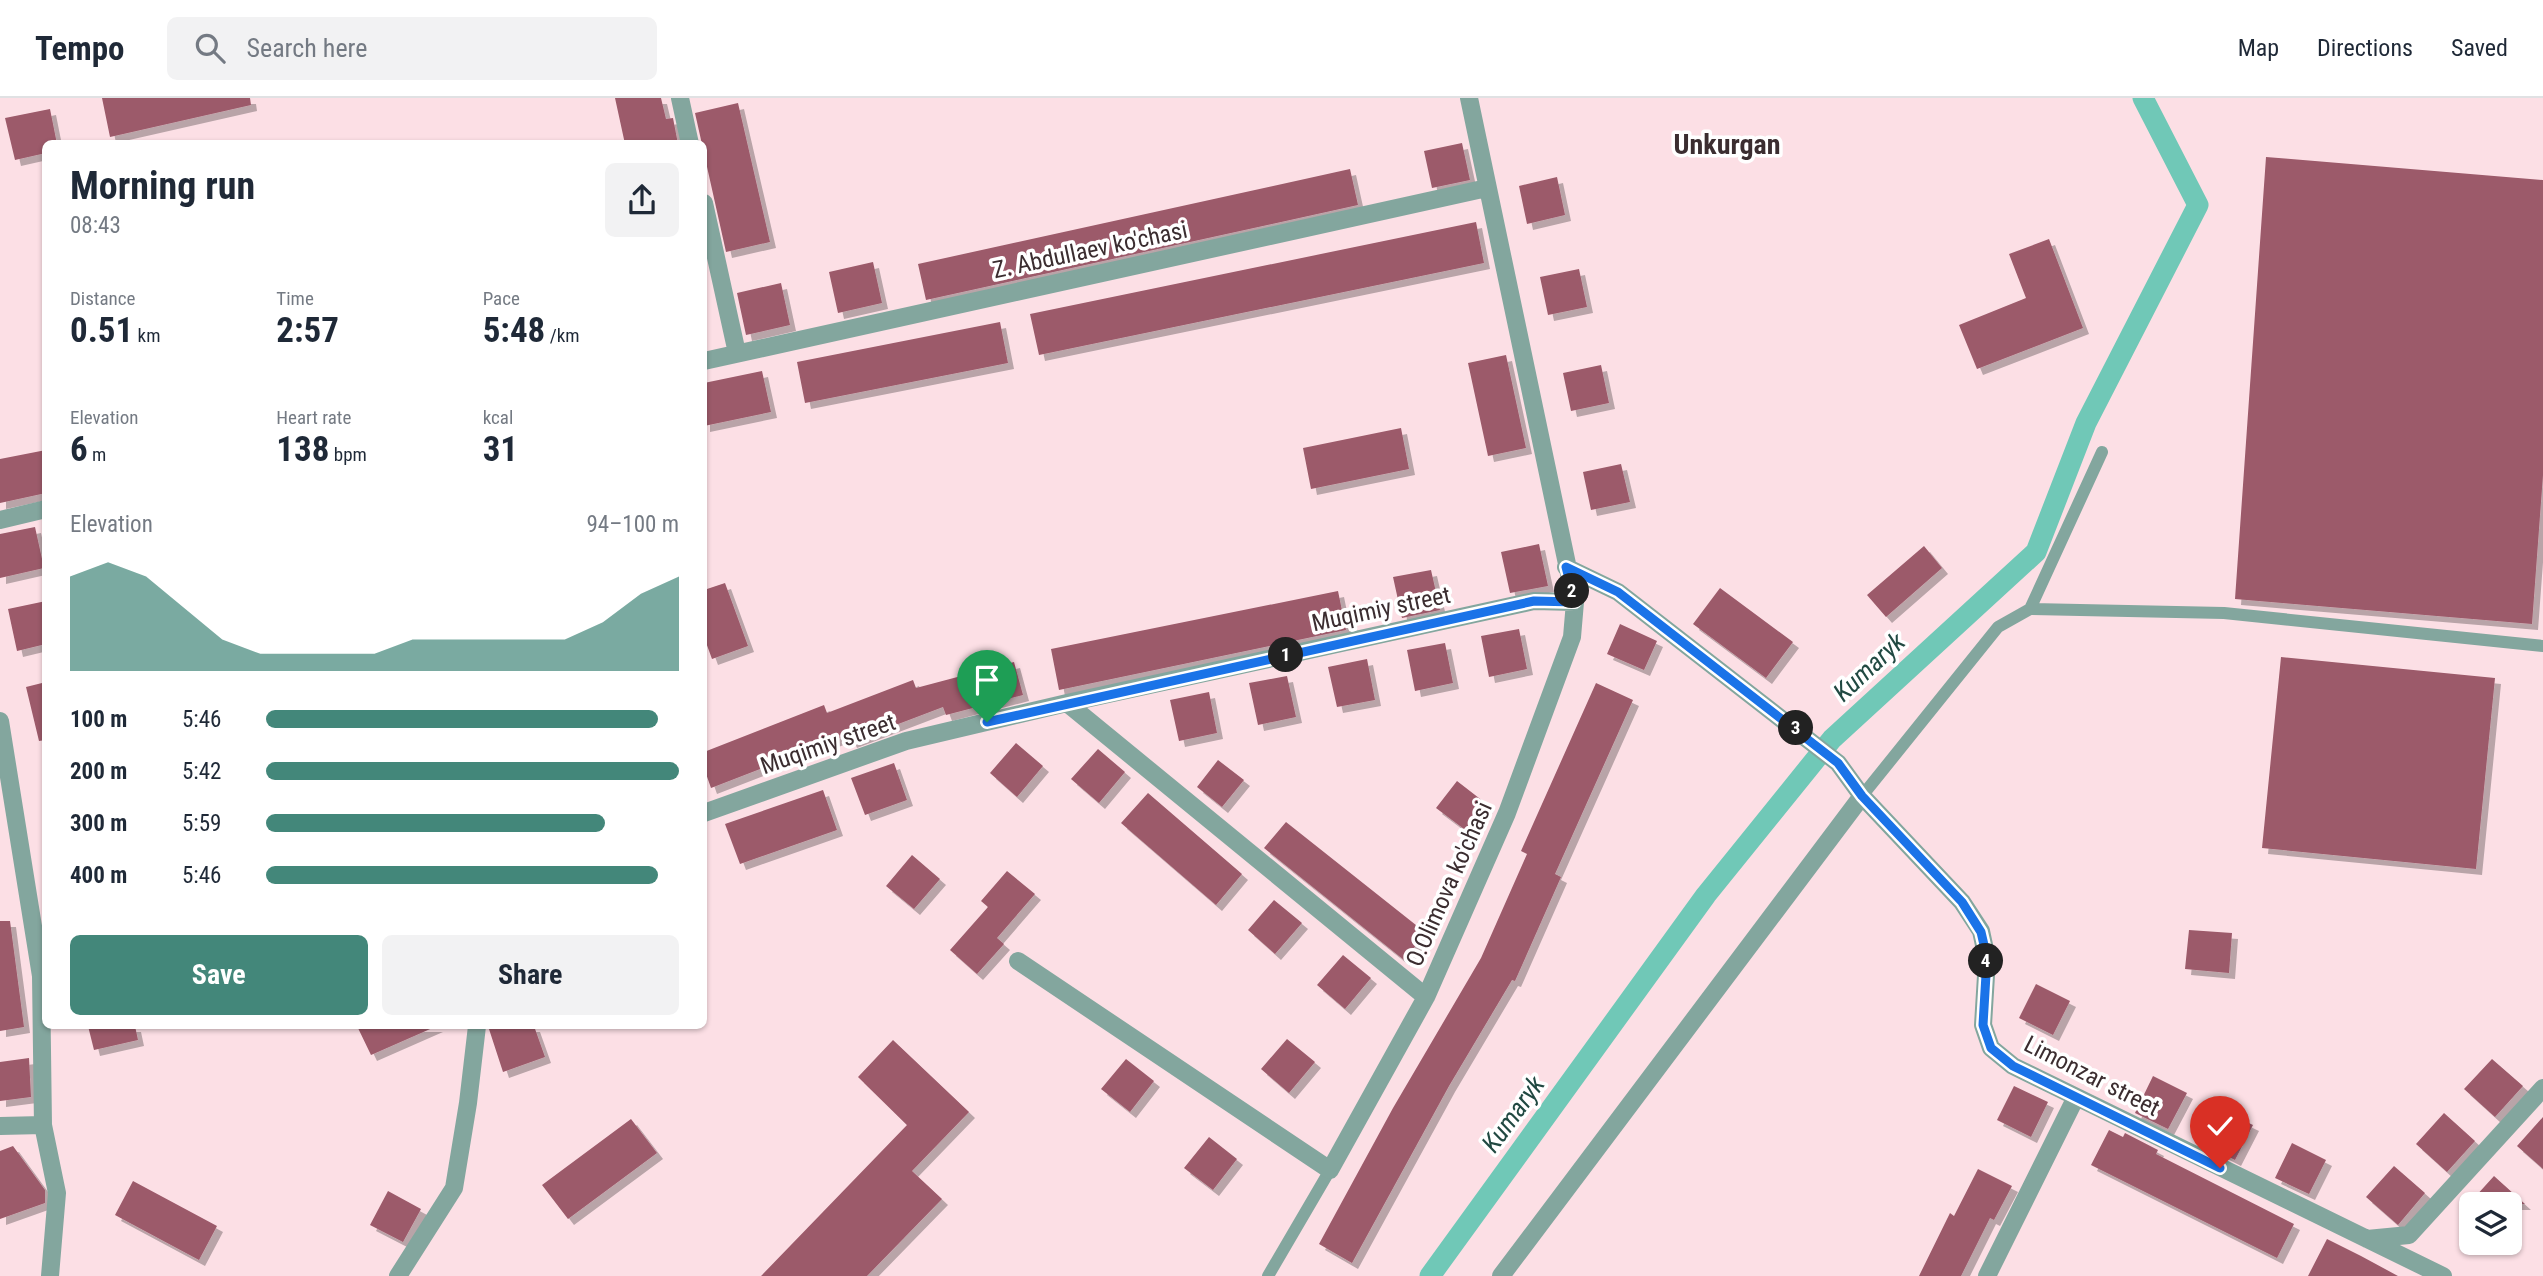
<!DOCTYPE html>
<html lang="en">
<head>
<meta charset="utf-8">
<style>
  body { margin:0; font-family:"Roboto Condensed",sans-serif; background:#f2f2f3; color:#1f2937; height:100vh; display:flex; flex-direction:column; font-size:26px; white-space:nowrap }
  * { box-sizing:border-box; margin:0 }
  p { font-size:23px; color:#747a83 }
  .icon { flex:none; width:38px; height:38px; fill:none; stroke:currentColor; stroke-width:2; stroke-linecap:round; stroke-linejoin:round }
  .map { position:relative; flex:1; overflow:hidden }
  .drawer { position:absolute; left:42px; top:42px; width:665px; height:889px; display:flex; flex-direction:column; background:#fff; border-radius:10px; box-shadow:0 2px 5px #0004 }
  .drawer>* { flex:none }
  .buttons { position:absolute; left:2459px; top:1094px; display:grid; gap:14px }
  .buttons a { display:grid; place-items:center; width:63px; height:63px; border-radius:10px; background:#fff; box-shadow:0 2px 5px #0004; font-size:35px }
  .pin { position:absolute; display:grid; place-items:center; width:60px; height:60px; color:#fff; margin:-72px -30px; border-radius:50% 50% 50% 0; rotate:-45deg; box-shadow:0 0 7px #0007 }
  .pin .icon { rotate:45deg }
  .km { position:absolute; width:35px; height:35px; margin:-18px; border-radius:50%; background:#222; color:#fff; font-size:19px; line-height:35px; text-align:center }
  .round { display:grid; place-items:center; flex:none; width:74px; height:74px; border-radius:10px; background:#f2f2f3 }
  .overview { display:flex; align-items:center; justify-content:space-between; height:119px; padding:0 28px }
  h1 { font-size:38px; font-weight:700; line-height:52px }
  .stats { display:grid; grid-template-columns:repeat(3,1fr); gap:10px; height:119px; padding:7px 28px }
  .stats div { display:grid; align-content:center }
  .stats b { font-size:35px; font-weight:700 }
  .stats small { font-size:19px; font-weight:400 }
  .stats p { font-size:19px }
  .chart { height:196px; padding:14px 28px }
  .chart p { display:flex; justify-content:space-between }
  .chart svg { width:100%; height:126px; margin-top:7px; fill:#43877a; opacity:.7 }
  .action { display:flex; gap:14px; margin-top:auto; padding:14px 28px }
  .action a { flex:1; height:80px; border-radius:10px; background:#43877a; color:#fff; font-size:28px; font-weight:700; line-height:80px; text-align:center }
  .action a+a { background:#f2f2f3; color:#1f2937 }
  ul { padding:0 28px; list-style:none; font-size:23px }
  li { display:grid; grid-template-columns:112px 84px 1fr; align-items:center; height:52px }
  li i { height:18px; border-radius:9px; background:#43877a }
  header { display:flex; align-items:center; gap:42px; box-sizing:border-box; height:98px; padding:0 35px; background:#fff; border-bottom:2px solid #e0e1e3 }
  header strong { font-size:33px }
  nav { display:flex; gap:38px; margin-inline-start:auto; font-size:24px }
  .search { width:490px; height:63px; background:#f2f2f3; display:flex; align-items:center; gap:18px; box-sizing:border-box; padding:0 24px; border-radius:10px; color:#747a83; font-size:26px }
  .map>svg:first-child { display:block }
</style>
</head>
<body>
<header>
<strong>Tempo</strong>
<div class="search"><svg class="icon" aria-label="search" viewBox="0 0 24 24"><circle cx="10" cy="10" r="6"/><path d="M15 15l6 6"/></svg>Search here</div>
<nav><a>Map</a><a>Directions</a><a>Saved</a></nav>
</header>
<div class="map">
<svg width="2543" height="1178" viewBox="0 0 2543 1178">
  <defs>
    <filter id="shadow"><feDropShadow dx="6" dy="6" stdDeviation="0" flood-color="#0004"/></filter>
  </defs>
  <rect width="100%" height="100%" fill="#fcdfe5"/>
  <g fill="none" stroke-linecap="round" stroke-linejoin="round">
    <path stroke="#70c8b7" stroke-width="21" d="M1430 1178 1706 797 1832 641 2036 454 2086 325 2198 107 2143 0"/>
  </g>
  <path fill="#9c5a6a" filter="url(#shadow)" d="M102 0H250L251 7 110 39Z
    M615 0H661L666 21 673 20 678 46H625Z
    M738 5 770 144 726 154 695 15Z
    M50 11 57 46H46V55L15 62 5 20Z
    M1462 45 1470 82 1432 90 1424 53Z
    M2266 59 2543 82V377L2532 526 2235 501Z
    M1350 71 1358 107 926 202 918 166Z
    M1557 79 1565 117 1527 126 1519 88Z
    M1476 124 1484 165 1039 257 1030 216Z
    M2049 141 2083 230 1977 271 1959 227 2026 200 2009 156Z
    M873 164 882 205 838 215 829 174Z
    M1579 171 1587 209 1548 217 1540 179Z
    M781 185 790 227 746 237 737 195Z
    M1000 224 1008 265 805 305 797 264Z
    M1506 257 1526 350 1488 358 1468 265Z
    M1601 267 1609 305 1571 313 1563 275Z
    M762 273 771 314 704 328V285Z
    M1401 330 1409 371 1311 391 1303 350Z
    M46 352V395L0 405V361Z
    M1621 366 1630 404 1591 412 1583 374Z
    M35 429 44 470 0 480V436Z
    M1539 446 1548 488 1510 495 1501 454Z
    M1924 448 1942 470 1886 519 1867 497Z
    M1431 472 1440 512 1402 520 1393 479Z
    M725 485 748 548 712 561 704 539V492Z
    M1720 490 1793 544 1766 580 1693 526Z
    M1338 493 1346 532 1059 592 1051 551Z
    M46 503V546L17 553 8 511Z
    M1620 526 1657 543 1644 572 1607 556Z
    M1519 531 1527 571 1489 579 1481 538Z
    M1445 545 1453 585 1415 593 1407 552Z
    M2281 559 2495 580 2476 771 2262 750Z
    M1367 561 1375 602 1337 609 1328 569Z
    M1014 564 1023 597 946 617 943 609 851 644 848 637 711 690 704 670V654L824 607 827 615 913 582 916 590Z
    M1287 578 1296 619 1258 627 1249 585Z
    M46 584V642L39 643 26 589Z
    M1596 585 1633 602 1555 776 1561 779 1515 883 1512 882 1449 988 1352 1165 1319 1146 1393 1010 1481 860 1527 756 1521 753Z
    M1209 594 1217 635 1179 643 1170 602Z
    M1016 645 1043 668 1017 699 990 675Z
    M1098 651 1125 674 1099 705 1071 681Z
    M1218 662 1244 682 1222 709 1197 689Z
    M894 665 907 702 865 717 851 680Z
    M1457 683 1488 707 1468 734 1436 710Z
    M823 692 837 732 740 766 725 726Z
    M1148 695 1242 776 1216 807 1121 725Z
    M1286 724 1426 835 1404 862 1264 750Z
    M912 757 940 781 914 811 886 788Z
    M1007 773 1035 796 997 840 1004 846 977 876 950 852 988 809 981 803Z
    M1274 802 1302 825 1275 856 1248 832Z
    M0 823H10L24 929 0 933Z
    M2189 832 2232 835 2229 875 2185 871Z
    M1343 857 1371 880 1345 911 1317 887Z
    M2036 886 2070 903 2053 937 2019 920Z
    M88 928H135L138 942 94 952Z
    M357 928H437L371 957Z
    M488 928H534L545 959 503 974Z
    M1287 941 1315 964 1289 995 1261 971Z
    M893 942 969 1014 912 1073 942 1101 867 1178H761L907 1027 858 979Z
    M29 960 31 999 0 1003V964Z
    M1126 961 1154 983 1130 1014 1101 991Z
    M2492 961 2523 988 2495 1019 2464 991Z
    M2153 978 2187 995 2168 1031 2135 1015Z
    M2014 988 2048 1004 2031 1039 1997 1022Z
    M2219 1011 2253 1027 2235 1062 2202 1045Z
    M2444 1015 2475 1043 2447 1074 2416 1046Z
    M2543 1019V1071L2517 1048Z
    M631 1021 657 1055 568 1121 542 1087Z
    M2109 1032 2123 1039 2125 1035 2158 1052 2156 1056 2294 1126 2277 1160 2091 1067Z
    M1209 1039 1237 1061 1213 1092 1184 1070Z
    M2292 1045 2326 1062 2309 1096 2275 1080Z
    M13 1048 45 1092V1105L0 1121V1053Z
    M2394 1068 2425 1095 2398 1127 2366 1099Z
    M1978 1071 2012 1088 1994 1122 1990 1120 1961 1178H1919L1950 1115 1954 1118Z
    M2494 1078 2525 1106H2483L2475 1099Z
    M133 1083 217 1128 199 1162 115 1117Z
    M388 1093 421 1111 403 1144 370 1127Z
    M2327 1141 2361 1158 2398 1178H2308Z"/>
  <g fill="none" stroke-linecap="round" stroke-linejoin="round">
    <path stroke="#83a69e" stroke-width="12" d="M2030 511 2224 515 2543 548
      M1862 698 1998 529 2030 511 2102 354
      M1268 1178 1330 1072"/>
    <path stroke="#83a69e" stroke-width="18" d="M680 0 690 46
      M704 105 737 255
      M704 263 1487 90
      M0 422 46 411
      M1566 469 1618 494 1838 665 1862 698 1962 804 1981 833 1987 861 1983 927 1991 950 2013 968 2443 1178
      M1067 605 1426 899
      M0 623 41 878 43 1027 57 1095 50 1178
      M704 715 906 643 1067 605 1534 503 1575 504
      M1018 863 1330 1072 1426 899 1507 715 1572 539 1575 504 1469 0
      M0 1028 43 1027
      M2367 1141 2409 1137 2543 990
      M398 1178 454 1090 468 1005 477 928
      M1501 1178 1862 698
      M1987 1178 2076 999"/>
  </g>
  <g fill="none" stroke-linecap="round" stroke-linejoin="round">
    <g stroke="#fff" stroke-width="14">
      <path id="route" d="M987 624 1534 503 1575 504 1566 469 1618 494 1838 665 1862 698 1962 804 1981 834 1987 860 1983 927 1991 950 2013 968 2220 1070"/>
    </g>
    <use href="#route" stroke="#1a73e8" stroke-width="9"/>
  </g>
  <g text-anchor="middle" stroke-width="7" stroke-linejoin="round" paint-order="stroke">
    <g font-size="24" fill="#3b2d30" stroke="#fff">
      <text transform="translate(1090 152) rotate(-12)" y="8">Z. Abdullaev ko'chasi</text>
      <text transform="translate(1381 511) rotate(-12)" y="8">Muqimiy street</text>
      <text transform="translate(828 646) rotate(-19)" y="8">Muqimiy street</text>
      <text transform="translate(1449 786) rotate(-66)" y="8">O.Olimova ko'chasi</text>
      <text transform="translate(2092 978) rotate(27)" y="8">Limonzar street</text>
    </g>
    <g font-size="26" font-style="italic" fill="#214942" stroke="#fff">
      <text transform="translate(1869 569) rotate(-43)" y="9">Kumaryk</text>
      <text transform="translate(1513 1016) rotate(-54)" y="9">Kumaryk</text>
    </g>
    <g font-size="28" font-weight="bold" fill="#3b2d30" stroke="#fff">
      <text x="1727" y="56">Unkurgan</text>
    </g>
  </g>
</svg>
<div class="buttons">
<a><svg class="icon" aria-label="layers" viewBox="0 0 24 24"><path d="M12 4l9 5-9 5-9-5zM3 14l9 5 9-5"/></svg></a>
</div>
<div class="pin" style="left:987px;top:624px;background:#1e9e55"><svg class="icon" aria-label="arrive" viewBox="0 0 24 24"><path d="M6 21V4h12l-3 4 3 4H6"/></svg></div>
<div class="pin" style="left:2220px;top:1070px;background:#d93025"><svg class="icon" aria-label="check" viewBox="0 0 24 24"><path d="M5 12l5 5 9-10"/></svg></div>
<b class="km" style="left:1286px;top:557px">1</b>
<b class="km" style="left:1572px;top:493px">2</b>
<b class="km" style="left:1796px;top:630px">3</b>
<b class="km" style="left:1986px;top:863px">4</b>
<section class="drawer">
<div class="overview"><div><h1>Morning run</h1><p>08:43</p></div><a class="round"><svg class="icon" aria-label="share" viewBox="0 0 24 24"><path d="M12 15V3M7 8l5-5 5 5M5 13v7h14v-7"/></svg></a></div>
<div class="stats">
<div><p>Distance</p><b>0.51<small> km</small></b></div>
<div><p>Time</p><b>2:57</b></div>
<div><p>Pace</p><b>5:48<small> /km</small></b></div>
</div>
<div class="stats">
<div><p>Elevation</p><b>6<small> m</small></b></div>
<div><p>Heart rate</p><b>138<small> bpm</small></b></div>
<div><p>kcal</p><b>31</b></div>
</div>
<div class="chart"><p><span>Elevation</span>94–100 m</p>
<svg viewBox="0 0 160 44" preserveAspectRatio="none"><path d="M0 44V11L10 6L20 11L30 22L40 33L50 38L60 38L70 38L80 38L90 33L100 33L110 33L120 33L130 33L140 27L150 17L160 11V44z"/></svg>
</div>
<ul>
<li><b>100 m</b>5:46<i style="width:95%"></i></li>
<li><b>200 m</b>5:42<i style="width:100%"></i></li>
<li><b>300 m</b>5:59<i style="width:82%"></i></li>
<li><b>400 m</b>5:46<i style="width:95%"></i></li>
</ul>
<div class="action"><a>Save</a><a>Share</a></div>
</section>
</div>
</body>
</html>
